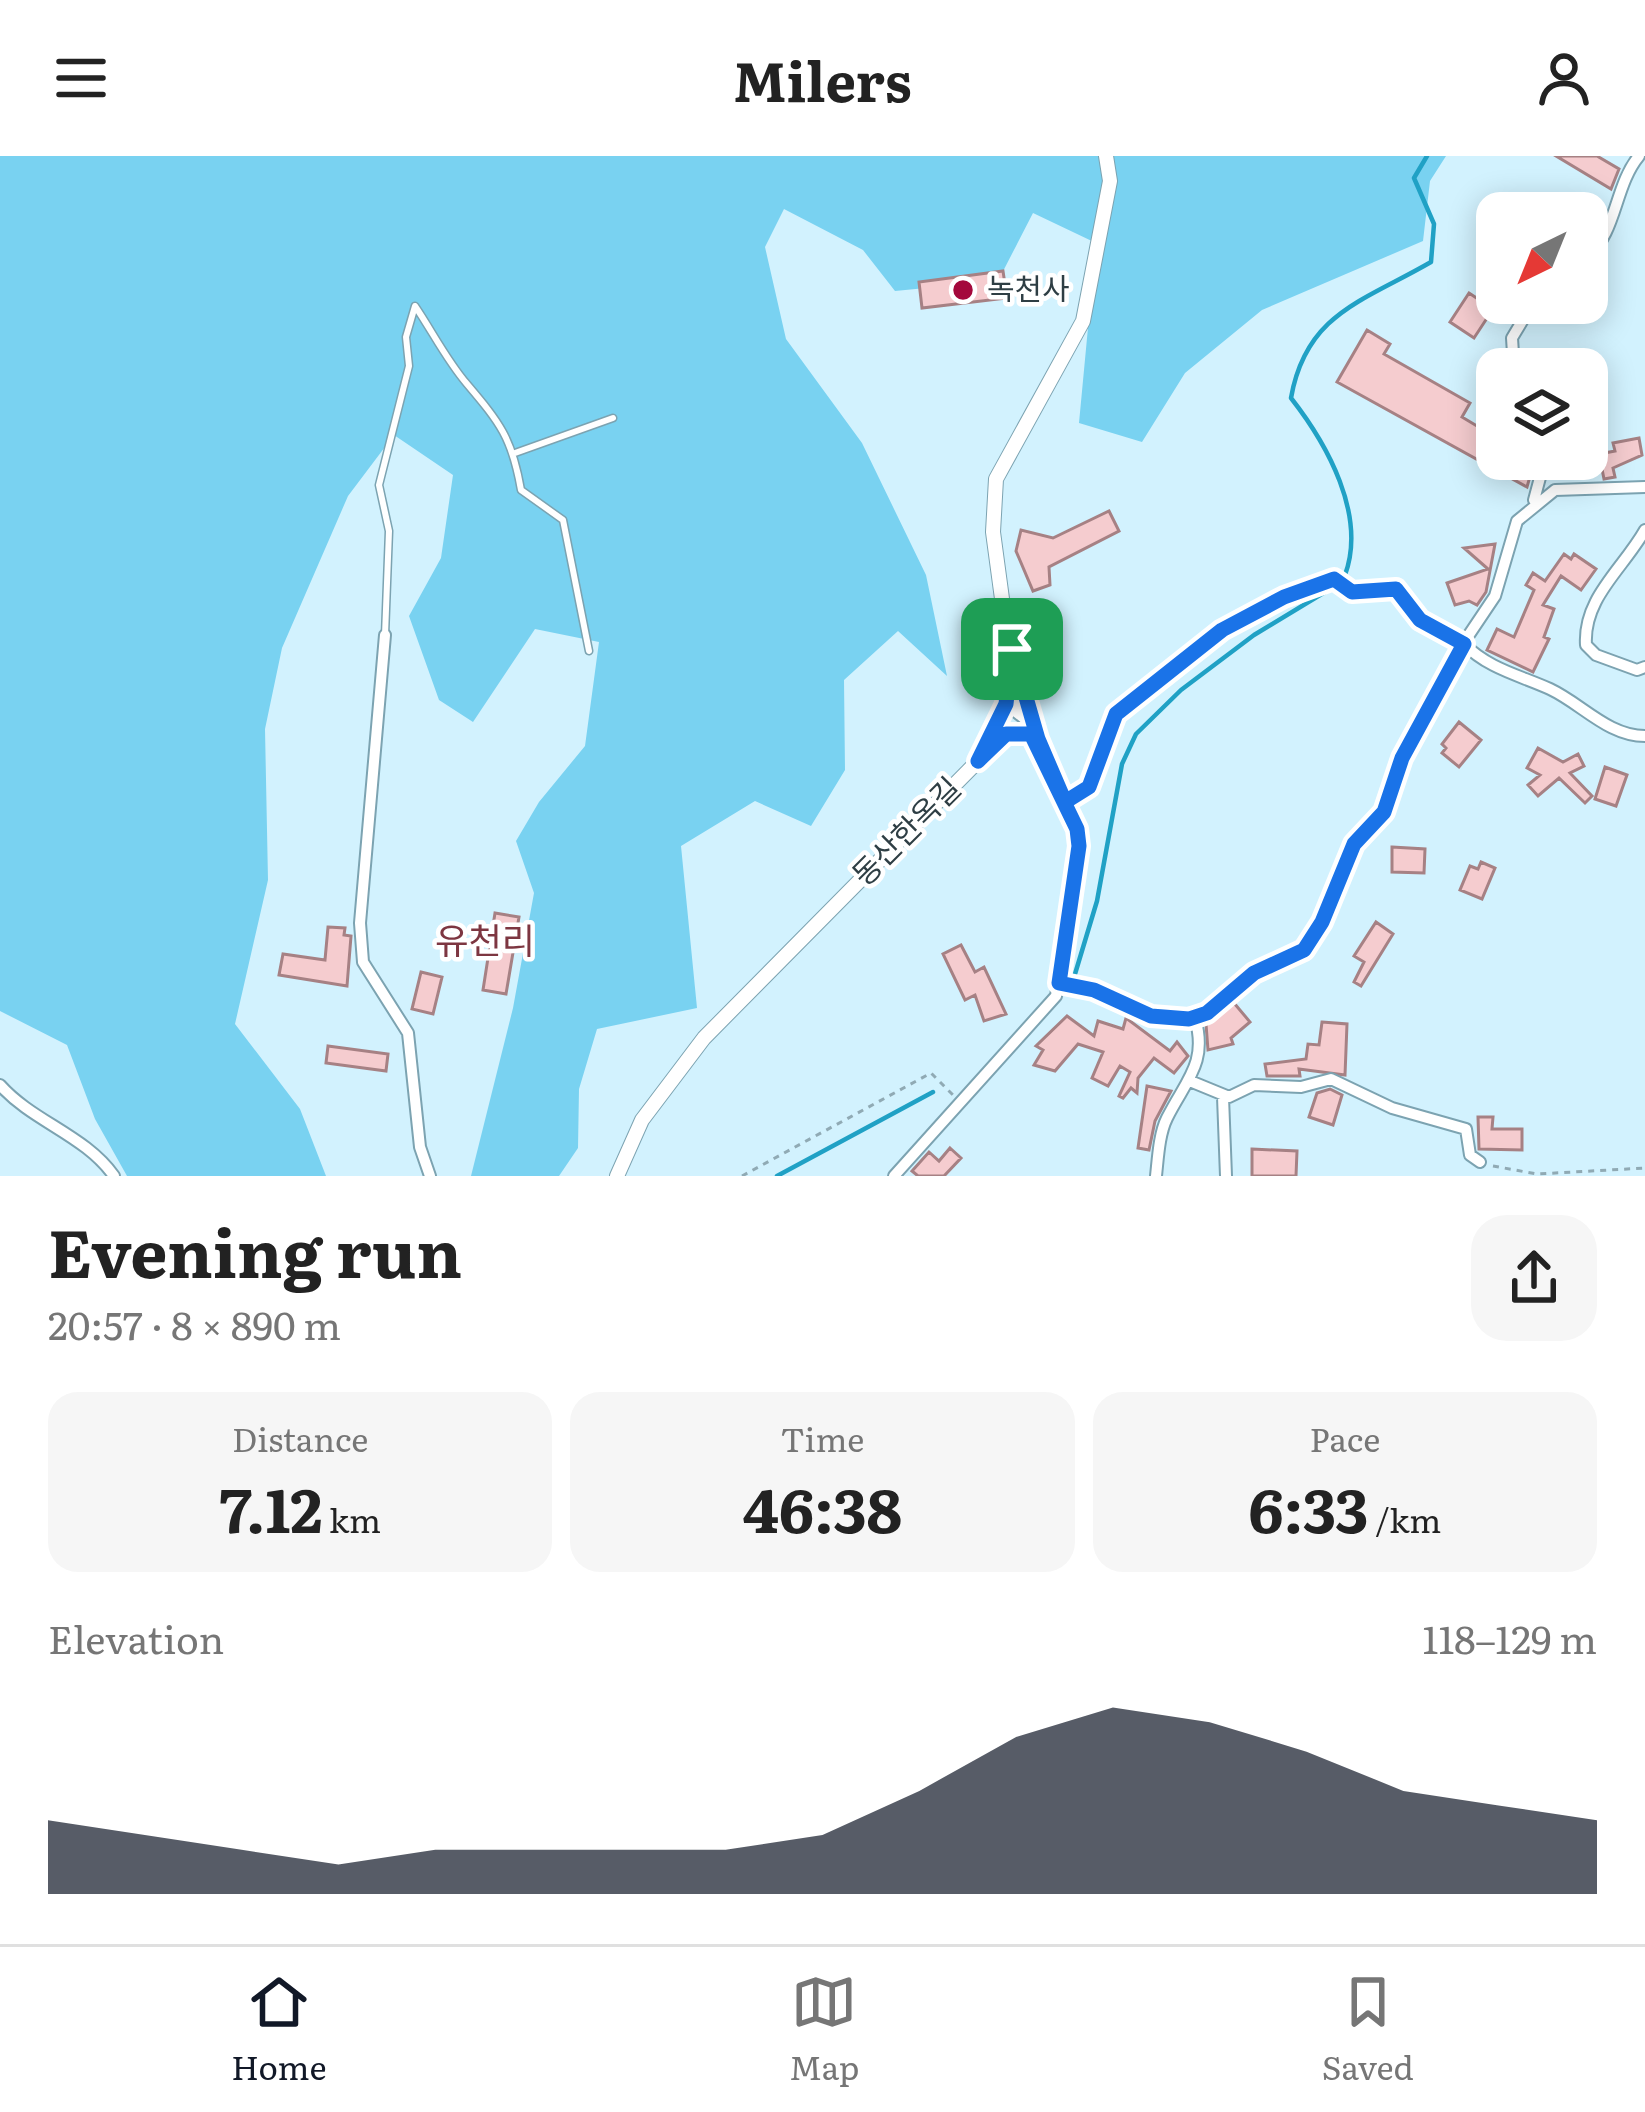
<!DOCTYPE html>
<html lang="en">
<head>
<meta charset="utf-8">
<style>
  body { margin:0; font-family:Literata,"Noto Sans KR",serif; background:#f6f6f6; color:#222; height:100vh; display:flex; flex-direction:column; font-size:45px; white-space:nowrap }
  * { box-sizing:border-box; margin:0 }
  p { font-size:39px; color:#767676 }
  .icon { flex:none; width:66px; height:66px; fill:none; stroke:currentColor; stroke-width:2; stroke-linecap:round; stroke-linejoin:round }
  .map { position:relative; height:1020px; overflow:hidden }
  .side { display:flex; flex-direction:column; background:#fff; flex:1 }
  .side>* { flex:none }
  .needle { width:78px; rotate:223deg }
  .fabs { position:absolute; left:1476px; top:36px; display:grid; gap:24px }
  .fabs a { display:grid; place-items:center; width:132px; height:132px; border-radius:24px; background:#fff; box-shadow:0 6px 30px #0003; font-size:60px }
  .pin { position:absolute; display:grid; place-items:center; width:102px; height:102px; color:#fff; margin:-51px; border-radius:24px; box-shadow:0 6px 18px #0006 }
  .round { display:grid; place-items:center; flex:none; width:126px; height:126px; border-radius:36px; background:#f6f6f6 }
  .head { display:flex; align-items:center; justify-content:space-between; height:204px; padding:0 48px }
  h1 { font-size:66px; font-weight:700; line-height:90px }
  .metrics { display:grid; grid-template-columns:repeat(3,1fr); gap:18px; height:204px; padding:12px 48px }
  .metrics div { display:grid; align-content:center; border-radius:30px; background:#f6f6f6; text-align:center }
  .metrics b { font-size:60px; font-weight:700 }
  .metrics small { font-size:33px; font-weight:400 }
  .metrics p { font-size:33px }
  .chart { height:336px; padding:24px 48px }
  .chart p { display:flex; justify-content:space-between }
  .chart svg { width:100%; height:216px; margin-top:12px; fill:#111827; opacity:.7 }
  header { display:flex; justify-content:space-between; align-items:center; height:156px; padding:0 48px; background:#fff; font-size:54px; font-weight:700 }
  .tabs { display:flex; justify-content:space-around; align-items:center; height:168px; border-top:3px solid #e0e0e0; background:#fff; font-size:33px; color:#767676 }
  .tabs a { display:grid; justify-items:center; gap:6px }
  .tabs .selected { color:#111827 }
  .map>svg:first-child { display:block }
</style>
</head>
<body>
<header><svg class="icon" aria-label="menu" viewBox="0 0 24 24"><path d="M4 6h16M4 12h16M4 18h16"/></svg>Milers<svg class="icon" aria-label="person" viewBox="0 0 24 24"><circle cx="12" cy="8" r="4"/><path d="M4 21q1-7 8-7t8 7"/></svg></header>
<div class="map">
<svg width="1645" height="1020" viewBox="0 0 1645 1020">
  <rect width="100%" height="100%" fill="#d2f2fe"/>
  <path fill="#79d2f1" d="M0 0H1446L1430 25 1423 85 1262 154 1185 217 1142 286 1079 267 1096 87 1033 57 998 125 895 135 863 94 784 53 765 91 786 183 862 287 926 419 947 520 898 475 844 524 845 614 811 670 755 645 681 690 697 852 597 873 579 933 578 992 559 1020H471L513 852 534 737 516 685 539 646 585 590 599 486 535 473 473 566 439 544 409 460 441 402 453 319 394 279 348 340 282 492 265 573 268 724 235 868 300 953 326 1020H127L95 963 67 889 0 855Z"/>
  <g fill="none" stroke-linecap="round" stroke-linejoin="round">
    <path stroke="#20a1c5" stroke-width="4.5" d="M1345 419C1367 359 1327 288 1291 242 1306 157 1364 145 1431 106L1434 68 1414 22 1427 0
      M1075 818 1097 745 1122 608 1136 578 1181 534 1254 479 1330 433
      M777 1020 933 936"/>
  </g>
  <path fill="#f5cccf" stroke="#a68184" stroke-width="3" d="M1556 0H1597L1619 13 1611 33Z
    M1003 115 1007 142 922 152 919 126Z
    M1469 137 1493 153 1474 182 1450 166Z
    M1367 174 1390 188 1384 198 1470 247 1462 261 1497 282V303H1535L1527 331 1337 226Z
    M1639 282 1642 299 1613 312 1615 321 1604 323 1599 298 1615 295 1613 287Z
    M1109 355 1119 375 1049 411 1050 429 1033 435 1016 395 1021 374 1053 382Z
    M1495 388 1486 436 1477 449 1469 445 1455 449 1447 427 1488 413 1464 392Z
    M1564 398 1571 403 1574 398 1596 413 1581 434 1561 420 1543 449 1554 453 1544 481 1549 483 1533 516 1487 494 1497 473 1514 481 1534 434 1526 429 1533 417 1545 425Z
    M1459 566 1481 584 1459 611 1442 597 1446 592 1442 588Z
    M1538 592 1563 606 1578 598 1584 610 1570 617 1592 640 1585 647 1559 622 1538 640 1528 629 1540 619 1527 612Z
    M1605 611 1627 619 1616 650 1595 643Z
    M1392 691 1425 693 1424 717 1392 716Z
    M1481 706 1495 712 1482 743 1460 734 1470 710 1478 713Z
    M495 757 519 761 506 838 483 834Z
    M1376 766 1393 778 1361 830 1354 826 1364 806 1354 800Z
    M328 771 345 772 344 779 351 780 347 830 279 819 283 798 325 804Z
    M961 789 975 816 984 811 1006 858 984 865 975 839 965 844 943 798Z
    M421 816 442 821 433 858 412 853Z
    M1234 847 1250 866 1231 882 1233 888 1208 894 1206 868Z
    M1067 860 1094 880 1098 865 1123 873 1126 862 1170 895 1177 886 1188 900 1174 917 1154 902 1138 922 1137 937 1131 932 1123 942 1119 940 1130 916 1120 910 1108 930 1092 922 1103 896 1078 888 1055 915 1034 909 1043 894 1036 890Z
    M1322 866 1347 868 1345 919 1299 913 1300 920H1267L1265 908 1306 903 1308 888 1319 889Z
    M328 890 388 898 386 915 326 907Z
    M1147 930 1171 935 1155 965 1149 994 1138 992Z
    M1330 933 1342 939 1333 969 1309 961 1317 937Z
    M1478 961H1493L1492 973H1522V994L1479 993Z
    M950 992 961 1002 944 1020H918L912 1015 929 996 939 1005Z
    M1252 993 1297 995 1296 1020H1252Z"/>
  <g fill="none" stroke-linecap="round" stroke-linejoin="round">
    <g stroke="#7ca3b1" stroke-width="9">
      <path id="service" d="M515 297 613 262
        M385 479 389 375 379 329 409 210 406 181 415 150C432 175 447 205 467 228 500 267 512 282 521 334L563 364 589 495"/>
    </g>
    <g stroke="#7ca3b1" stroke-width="14">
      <path id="minor" d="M1587 100C1617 78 1614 30 1639 0
        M1514 213 1512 182 1533 147
        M1534 344 1545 303
        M1645 374C1623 413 1583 442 1586 489L1596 499 1637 514 1645 511
        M385 479 360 767 363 806 408 877 420 991 430 1020
        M1464 488C1489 513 1519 519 1550 533 1582 548 1608 580 1645 580
        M1013 496 1034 570
        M989 594 1012 575 1033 580
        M1059 827 1094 834 1151 860 1189 864 1207 857 1254 817 1303 794 1322 766 1354 688 1384 656 1402 603 1450 507 1495 440 1517 365 1555 334 1645 331
        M1190 925 1229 941 1254 929 1301 931 1331 923 1392 952 1466 973 1470 999 1480 1006
        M0 929C33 966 85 979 114 1020
        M1223 941 1226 1020
        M894 1020 1056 840 1079 681 1030 567 1006 548
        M1156 1020C1158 1002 1159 978 1167 962 1186 924 1208 907 1195 862"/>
    </g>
    <g stroke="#7ca3b1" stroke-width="16">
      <path id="tertiary" d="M617 1020 642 964 704 882 978 605 1001 565 1012 517 993 376 996 323 1083 165 1110 25 1106 0"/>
    </g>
    <path stroke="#90aab4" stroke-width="3" stroke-dasharray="6 6" stroke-linecap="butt" d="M1077 639 1089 631 1116 558 1222 474 1284 441 1333 423 1352 436 1396 433 1420 464 1453 482
      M1493 1010 1537 1018 1645 1012
      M742 1020 931 917 953 939"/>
    <use href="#service" stroke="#fff" stroke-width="6"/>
    <use href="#minor" stroke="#fff" stroke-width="10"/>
    <use href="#tertiary" stroke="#fff" stroke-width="14"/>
  </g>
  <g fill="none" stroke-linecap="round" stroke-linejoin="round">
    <g stroke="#fff" stroke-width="24">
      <path id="route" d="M1012 493 1006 548 978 605 1006 578H1031L1077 673 1079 690 1059 827 1094 834 1151 860 1189 863 1207 857 1254 817 1304 794 1322 766 1354 688 1384 656 1402 602 1464 488 1420 464 1396 433 1352 436 1334 423 1284 441 1222 474 1116 558 1089 631 1065 646 1038 583 1012 493"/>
    </g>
    <use href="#route" stroke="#1a73e8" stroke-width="15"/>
  </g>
  <circle fill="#a4083c" stroke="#fff" stroke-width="4.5" cx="963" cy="134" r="12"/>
  <g text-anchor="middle" stroke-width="9" stroke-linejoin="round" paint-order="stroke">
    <g font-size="30" fill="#2e3e44" stroke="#fff" text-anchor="start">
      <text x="987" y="144">녹천사</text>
    </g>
    <g font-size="30" fill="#2e3e44" stroke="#fff">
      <text transform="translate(907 676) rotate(-45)" y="10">동산한옥길</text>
    </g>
    <g font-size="36" fill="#7d3641" stroke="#fff">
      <text x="485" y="798">유천리</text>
    </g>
  </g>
</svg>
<div class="fabs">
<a><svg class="needle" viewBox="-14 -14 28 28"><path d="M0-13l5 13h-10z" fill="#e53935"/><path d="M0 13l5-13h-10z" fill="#767676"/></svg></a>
<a><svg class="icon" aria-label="layers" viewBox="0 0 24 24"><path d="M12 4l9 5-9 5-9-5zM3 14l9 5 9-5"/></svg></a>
</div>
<div class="pin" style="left:1012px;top:493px;background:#1e9e55"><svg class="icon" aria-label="arrive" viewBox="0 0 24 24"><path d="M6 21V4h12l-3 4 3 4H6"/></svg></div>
</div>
<section class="side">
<div class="head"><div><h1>Evening run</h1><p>20:57 · 8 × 890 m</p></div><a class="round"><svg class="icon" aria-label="share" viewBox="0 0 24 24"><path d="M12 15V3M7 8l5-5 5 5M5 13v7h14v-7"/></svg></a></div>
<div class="metrics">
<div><p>Distance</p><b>7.12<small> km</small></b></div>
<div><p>Time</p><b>46:38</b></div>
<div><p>Pace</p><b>6:33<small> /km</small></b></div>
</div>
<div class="chart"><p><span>Elevation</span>118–129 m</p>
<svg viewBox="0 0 160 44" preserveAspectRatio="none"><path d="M0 44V29L10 32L20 35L30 38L40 35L50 35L60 35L70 35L80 32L90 23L100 12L110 6L120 9L130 15L140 23L150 26L160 29V44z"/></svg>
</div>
</section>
<nav class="tabs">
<a class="selected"><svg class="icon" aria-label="home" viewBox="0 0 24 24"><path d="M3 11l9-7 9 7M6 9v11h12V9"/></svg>Home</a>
<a><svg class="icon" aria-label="map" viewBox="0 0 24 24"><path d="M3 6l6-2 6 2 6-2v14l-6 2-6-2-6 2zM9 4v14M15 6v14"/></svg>Map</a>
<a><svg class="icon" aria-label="saved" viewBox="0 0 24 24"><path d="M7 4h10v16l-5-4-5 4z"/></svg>Saved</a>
</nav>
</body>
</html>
